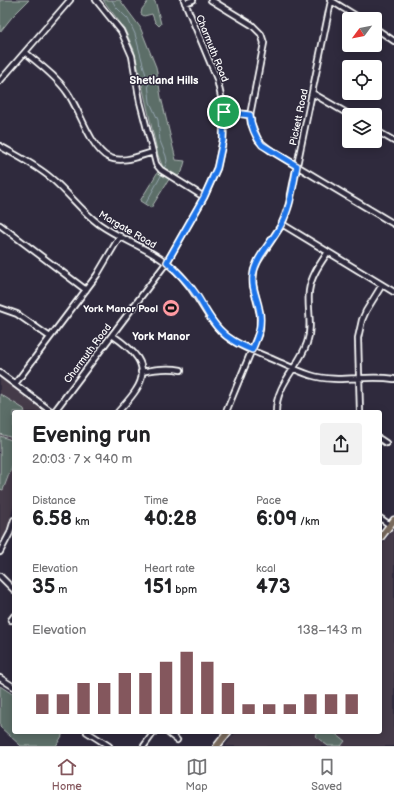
<!DOCTYPE html>
<html lang="en">
<head>
<meta charset="utf-8">
<style>
  body { margin:0; font-family:"Balsamiq Sans",sans-serif; background:#f2f2f2; color:#202124; height:100vh; display:flex; flex-direction:column; font-size:15px; white-space:nowrap }
  * { box-sizing:border-box; margin:0 }
  p { font-size:13px; color:#757577 }
  .icon { flex:none; width:22px; height:22px; fill:none; stroke:currentColor; stroke-width:2; stroke-linecap:round; stroke-linejoin:round }
  .map { position:relative; flex:1; overflow:hidden }
  .sheet { position:absolute; left:12px; top:410px; width:370px; height:324px; display:flex; flex-direction:column; background:#fff; border-radius:4px; box-shadow:0 2px 10px #0003 }
  .sheet>* { flex:none }
  .needle { width:26px; rotate:238deg }
  .buttons { position:absolute; left:342px; top:12px; display:grid; gap:8px }
  .buttons a { display:grid; place-items:center; width:40px; height:40px; border-radius:4px; background:#fff; box-shadow:0 2px 10px #0003; font-size:20px }
  .pin { position:absolute; display:grid; place-items:center; width:34px; height:34px; color:#fff; margin:-17px; border:2px solid #fff; border-radius:50%; box-shadow:0 1px 4px #0007 }
  .round { display:grid; place-items:center; flex:none; width:42px; height:42px; border-radius:4px; background:#f2f2f2 }
  .head { display:flex; align-items:center; justify-content:space-between; height:68px; padding:0 20px }
  h1 { font-size:22px; font-weight:700; line-height:30px }
  .figures { display:grid; grid-template-columns:repeat(3,1fr); gap:6px; height:68px; padding:4px 20px }
  .figures div { display:grid; align-content:center }
  .figures b { font-size:20px; font-weight:700 }
  .figures small { font-size:11px; font-weight:400 }
  .figures p { font-size:11px }
  .chart { height:112px; padding:8px 20px }
  .chart p { display:flex; justify-content:space-between }
  .chart svg { width:100%; height:72px; margin-top:4px; stroke:#84575d; stroke-width:6 }
  .menu { display:flex; justify-content:space-around; align-items:center; height:56px; border-top:1px solid #e0e0e0; background:#fff; font-size:11px; color:#757577 }
  .menu a { display:grid; justify-items:center; gap:2px }
  .menu .selected { color:#84575d }
  .map>svg:first-child { display:block }
</style>
</head>
<body>
<div class="map">
<svg width="394" height="746" viewBox="0 0 394 746">
  <rect width="100%" height="100%" fill="#2f2a3d"/>
  <filter id="ink" filterUnits="userSpaceOnUse"><feTurbulence type="fractalNoise" baseFrequency=".025" numOctaves="2"/><feDisplacementMap in="SourceGraphic" scale="8" xChannelSelector="R" yChannelSelector="G"/><feConvolveMatrix kernelMatrix="1 2 1 2 8 2 1 2 1" color-interpolation-filters="sRGB"/></filter>
  <g filter="url(#ink)">
    <path fill="#443a4a" d="M0 376 47 412H14V504L7 531 0 546Z
      M394 529V746H225L236 732H380V547Z"/>
    <path fill="#5b6e67" stroke="#adb6b3" d="M0 0H29L12 17 0 32Z
      M103 0H120L140 27 156 67 161 97 176 160 185 161 182 172 178 176 173 173 151 208 140 201 162 165 158 155 134 50 124 28Z
      M149 0H154L156 4 161 24 159 26 155 22 152 14 144 16 141 14 142 9Z
      M0 394 24 409 25 412H14V436L13 438 0 434Z
      M0 436 14 441V461L3 490 0 489Z
      M0 686 14 695V732H62V736L56 746H21L0 727Z
      M318 732H333L345 741 341 746H328L315 736Z"/>
    <g fill="none" stroke-linecap="round" stroke-linejoin="round">
      <path stroke="#95a4af" stroke-width="1" d="M112 0 116 7 128 19 135 34 148 83 150 102 158 120 160 141 166 156 167 161 164 169
        M146 203 162 174"/>
      <g stroke="#fff" stroke-width="8">
        <path id="minor" d="M96 0 121 31 132 56 140 102 156 164 161 170 204 197
          M211 0 252 25 261 34 264 43 250 115 251 123 258 140 270 150 394 224
          M330 0 361 19
          M185 3 193 0
          M375 28 394 41
          M25 52C40 65 56 76 67 92 79 108 91 149 108 157 122 164 139 156 153 152
          M0 81 70 0
          M312 93 350 115
          M224 112H232L250 115
          M375 130 394 141
          M0 146C17 156 36 165 51 178 69 193 80 210 99 224 123 241 152 249 174 269 193 285 201 308 217 327 231 344 254 351 274 360 286 365 298 371 310 375 338 384 366 374 394 379
          M282 224 394 292
          M0 225 86 290
          M0 308 17 314 50 337
          M112 335C131 348 153 365 136 390 131 398 124 405 118 412
          M141 372C155 369 168 367 181 370
          M0 373 52 412
          M15 384 97 275 120 236
          M54 412 167 262 204 197 217 168 223 140 224 112 222 101 217 79 184 0
          M226 412 260 330V314L253 285 254 270 258 261 282 224 289 204 331 1
          M276 412C276 384 299 367 307 343 313 326 307 308 309 291 311 276 320 264 328 252
          M360 412 358 338 362 320 366 311 382 285
          M380 439 386 443
          M380 518 390 525
          M0 552 10 533 14 520
          M0 576 14 590
          M11 620 14 616
          M0 678 14 687
          M87 732 109 746
          M167 732 177 740
          M144 746 154 732"/>
      </g>
      <g stroke="#fff" stroke-width="9">
        <path id="major" d="M380 538 394 520
          M217 746 228 732"/>
      </g>
      <use href="#minor" stroke="#2f2a3d" stroke-width="4.5"/>
      <use href="#major" stroke="#78695c" stroke-width="6"/>
    </g>
  </g>
  <g fill="none" stroke-linecap="round" stroke-linejoin="round" filter="url(#ink)">
    <g stroke="#fff" stroke-width="8">
      <path id="route" d="M224 112 250 115C251 127 255 136 262 145L297 166C293 185 291 207 281 225 273 241 255 257 253 276 251 287 257 297 259 308 263 324 258 336 252 350 241 345 229 340 220 330 210 320 204 306 196 294 188 282 178 272 167 262L204 197 217 168 223 140Z"/>
    </g>
    <use href="#route" stroke="#1a73e8" stroke-width="5"/>
  </g>
  <defs>
    <g id="stadium-disc" transform="scale(0.9)"><circle r="9.5" fill="#ff9aa2" stroke="#2f2a3d"/><path d="M0-5a6.5 5 0 1 0 0 10a6.5 5 0 1 0 0-10ZM-3.5-1.8h7v3.6h-7Z" fill="#111"/></g>
  </defs>
  <g fill-rule="evenodd">
    <use href="#stadium-disc" x="171" y="308"/>
  </g>
  <g text-anchor="middle" stroke-width="3" stroke-linejoin="round" paint-order="stroke">
    <g font-size="10" fill="#fff" stroke="#2f2a3d">
      <text transform="translate(213 48) rotate(68)" y="4">Charmuth Road</text>
      <text transform="translate(298 117) rotate(-78)" y="4">Pickett Road</text>
      <text transform="translate(128 229) rotate(30)" y="4">Margate Road</text>
      <text transform="translate(87 353) rotate(-53)" y="4">Charmuth Road</text>
    </g>
    <g font-size="10" font-weight="bold" fill="#fff" stroke="#2f2a3d" text-anchor="end">
      <text x="158" y="312">York Manor Pool</text>
    </g>
    <g font-size="11" font-weight="bold" fill="#fff" stroke="#2f2a3d">
      <text x="164" y="84">Shetland Hills</text>
      <text x="161" y="340">York Manor</text>
    </g>
  </g>
</svg>
<div class="buttons">
<a><svg class="needle" viewBox="-14 -14 28 28"><path d="M0-13l5 13h-10z" fill="#e53935"/><path d="M0 13l5-13h-10z" fill="#757577"/></svg></a>
<a><svg class="icon" aria-label="locate" viewBox="0 0 24 24"><circle cx="12" cy="12" r="6"/><path d="M12 2v4M12 18v4M2 12h4M18 12h4"/></svg></a>
<a><svg class="icon" aria-label="layers" viewBox="0 0 24 24"><path d="M12 4l9 5-9 5-9-5zM3 14l9 5 9-5"/></svg></a>
</div>
<div class="pin" style="left:224px;top:112px;background:#1e9e55"><svg class="icon" aria-label="arrive" viewBox="0 0 24 24"><path d="M6 21V4h12l-3 4 3 4H6"/></svg></div>
<section class="sheet">
<div class="head"><div><h1>Evening run</h1><p>20:03 · 7 × 940 m</p></div><a class="round"><svg class="icon" aria-label="share" viewBox="0 0 24 24"><path d="M12 15V3M7 8l5-5 5 5M5 13v7h14v-7"/></svg></a></div>
<div class="figures">
<div><p>Distance</p><b>6.58<small> km</small></b></div>
<div><p>Time</p><b>40:28</b></div>
<div><p>Pace</p><b>6:09<small> /km</small></b></div>
</div>
<div class="figures">
<div><p>Elevation</p><b>35<small> m</small></b></div>
<div><p>Heart rate</p><b>151<small> bpm</small></b></div>
<div><p>kcal</p><b>473</b></div>
</div>
<div class="chart"><p><span>Elevation</span>138–143 m</p>
<svg viewBox="0 0 160 44" preserveAspectRatio="none"><path d="M5 44V32M15 44V32M25 44V25M35 44V25M45 44V19M55 44V19M65 44V12M75 44V6M85 44V12M95 44V25M105 44V38M115 44V38M125 44V38M135 44V32M145 44V32M155 44V32"/></svg>
</div>
</section>
</div>
<nav class="menu">
<a class="selected"><svg class="icon" aria-label="home" viewBox="0 0 24 24"><path d="M3 11l9-7 9 7M6 9v11h12V9"/></svg>Home</a>
<a><svg class="icon" aria-label="map" viewBox="0 0 24 24"><path d="M3 6l6-2 6 2 6-2v14l-6 2-6-2-6 2zM9 4v14M15 6v14"/></svg>Map</a>
<a><svg class="icon" aria-label="saved" viewBox="0 0 24 24"><path d="M7 4h10v16l-5-4-5 4z"/></svg>Saved</a>
</nav>
</body>
</html>
